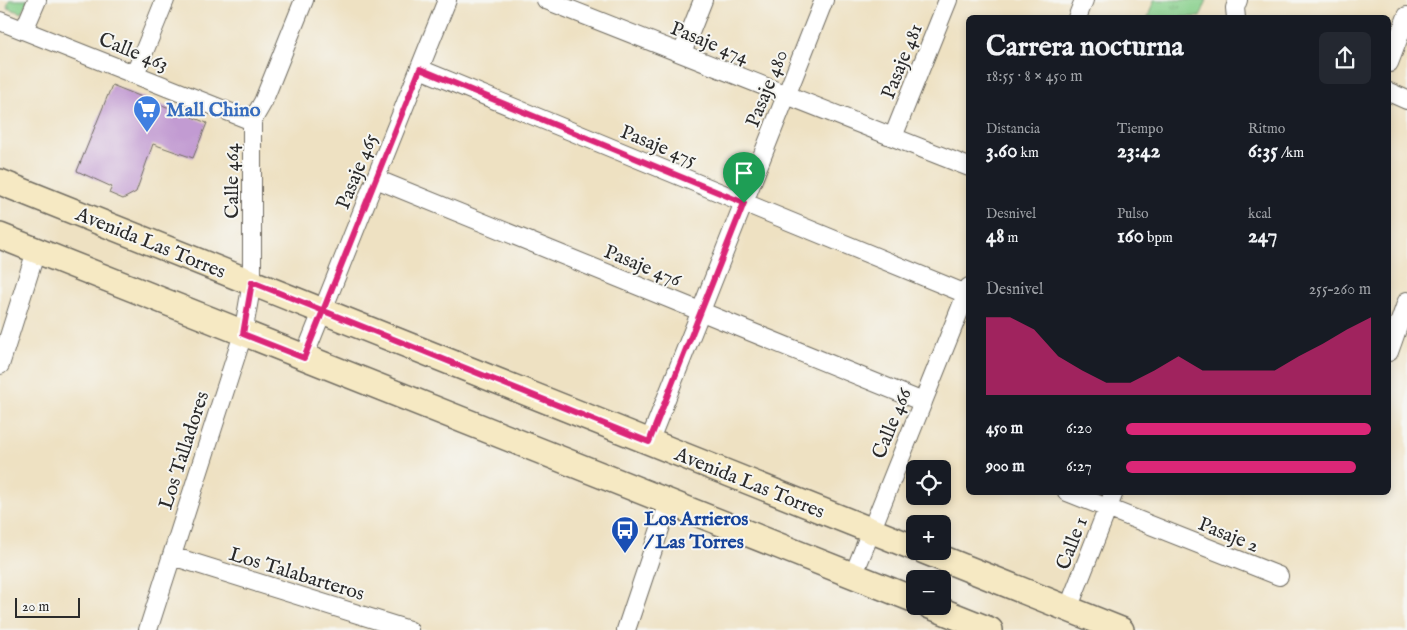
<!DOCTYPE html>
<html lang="es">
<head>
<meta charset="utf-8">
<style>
  body { margin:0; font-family:"IM FELL English",serif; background:#242831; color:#f1f3f6; height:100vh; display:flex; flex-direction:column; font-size:19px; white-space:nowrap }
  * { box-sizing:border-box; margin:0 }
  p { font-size:16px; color:#9ea1a6 }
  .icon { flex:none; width:28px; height:28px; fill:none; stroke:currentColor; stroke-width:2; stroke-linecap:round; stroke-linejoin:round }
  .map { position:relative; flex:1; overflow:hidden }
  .panel { position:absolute; left:966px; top:15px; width:425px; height:480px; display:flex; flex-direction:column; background:#171b24; border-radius:8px; box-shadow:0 2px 8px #0003 }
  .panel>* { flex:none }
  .buttons { position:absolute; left:906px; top:460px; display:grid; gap:10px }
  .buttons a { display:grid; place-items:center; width:45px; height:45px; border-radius:8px; background:#171b24; box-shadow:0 2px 8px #0003; font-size:25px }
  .scale { position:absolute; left:15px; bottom:12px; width:65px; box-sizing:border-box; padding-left:5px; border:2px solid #2b2b2b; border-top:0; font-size:14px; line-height:18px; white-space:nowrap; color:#2b2b2b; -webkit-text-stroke:4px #f6f6f2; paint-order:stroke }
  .pin { position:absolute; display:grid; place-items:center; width:42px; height:42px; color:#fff; margin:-51px -21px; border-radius:50% 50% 50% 0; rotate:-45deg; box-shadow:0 0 5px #0007 }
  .pin .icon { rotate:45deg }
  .round { display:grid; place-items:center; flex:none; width:52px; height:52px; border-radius:8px; background:#242831 }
  .summary { display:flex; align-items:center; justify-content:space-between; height:85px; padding:0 20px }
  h1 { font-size:28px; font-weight:700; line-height:38px }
  .figures { display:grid; grid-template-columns:repeat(3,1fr); gap:8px; height:85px; padding:5px 20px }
  .figures div { display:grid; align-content:center }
  .figures b { font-size:21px; font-weight:700 }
  .figures small { font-size:14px; font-weight:400 }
  .figures p { font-size:14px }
  .chart { height:140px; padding:10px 20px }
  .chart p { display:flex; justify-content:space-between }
  .chart svg { width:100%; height:90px; margin-top:5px; fill:#db2777; opacity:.7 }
  ul { padding:0 20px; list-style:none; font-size:16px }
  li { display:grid; grid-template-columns:80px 60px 1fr; align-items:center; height:38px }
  li i { height:12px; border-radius:6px; background:#db2777 }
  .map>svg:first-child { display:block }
</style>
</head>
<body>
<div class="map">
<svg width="1407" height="630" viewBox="0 0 1407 630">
  <defs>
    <pattern id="grass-tufts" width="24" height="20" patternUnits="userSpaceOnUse" patternTransform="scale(1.25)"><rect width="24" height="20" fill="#86cf8a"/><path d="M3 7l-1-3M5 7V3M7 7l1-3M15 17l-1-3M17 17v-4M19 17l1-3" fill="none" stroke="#6ea871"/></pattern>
  </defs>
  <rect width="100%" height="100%" fill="#f6f6f2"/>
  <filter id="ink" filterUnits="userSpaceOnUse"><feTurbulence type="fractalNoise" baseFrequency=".02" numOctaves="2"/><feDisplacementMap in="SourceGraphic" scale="10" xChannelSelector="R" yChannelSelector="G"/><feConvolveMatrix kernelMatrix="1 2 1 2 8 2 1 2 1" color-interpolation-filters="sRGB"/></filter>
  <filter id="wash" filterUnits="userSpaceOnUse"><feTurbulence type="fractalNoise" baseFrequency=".0096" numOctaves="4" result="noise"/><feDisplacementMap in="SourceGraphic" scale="20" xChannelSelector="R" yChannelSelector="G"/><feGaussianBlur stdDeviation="1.12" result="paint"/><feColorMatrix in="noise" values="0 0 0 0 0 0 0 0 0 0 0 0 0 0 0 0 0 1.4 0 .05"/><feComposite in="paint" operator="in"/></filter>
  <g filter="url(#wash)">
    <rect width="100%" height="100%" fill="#eee1c2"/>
    <path fill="url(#grass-tufts)" stroke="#587d5a" d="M9 0H28L22 13 7 8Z
      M1154 0H1207L1200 17H1148Z"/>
    <g id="blocks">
      <path fill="#c29bd2" d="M112 85 207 123 193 158 153 144 136 192 123 199 109 193 112 187 77 171Z"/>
    </g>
  </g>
  <g filter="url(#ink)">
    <use href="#blocks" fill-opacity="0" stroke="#6f6b60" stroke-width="1"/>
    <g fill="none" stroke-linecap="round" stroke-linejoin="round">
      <g stroke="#6f6b60" stroke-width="20">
        <path id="minor" d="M546 0 969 167
          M1077 18 1084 0
          M1236 18 1235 8 1238 0
          M0 21 252 121
          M24 30 37 0
          M682 53 703 0
          M1389 63 1407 16
          M420 69 966 294
          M135 74 165 0
          M1389 92 1407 100
          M893 137 948 0
          M376 179 923 402
          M1389 352 1407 301
          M304 357 447 0
          M0 365 36 251
          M649 442 824 0
          M1067 492 1279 576
          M172 556 409 630
          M853 576 969 287
          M1068 609 1114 492
          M148 630 243 334 252 282V121L263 102 304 0
          M626 630 669 502"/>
      </g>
      <g stroke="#6f6b60" stroke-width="28">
        <path id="secondary" d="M0 182 915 548
          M0 236 915 600
          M924 551 1121 630
          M930 606 990 630"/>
      </g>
      <use href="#minor" stroke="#fff" stroke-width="18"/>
      <use href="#secondary" stroke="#f6e9c3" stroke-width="25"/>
    </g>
  </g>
  <g fill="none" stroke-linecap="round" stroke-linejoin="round" filter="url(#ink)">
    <g stroke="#fff" stroke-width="10">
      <path id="route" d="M744 203 649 442 252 282 243 334 304 358 420 69 744 203"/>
    </g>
    <use href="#route" stroke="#db2777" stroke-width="6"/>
  </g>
  <defs>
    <g id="supermarket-pin" transform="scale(1.4375)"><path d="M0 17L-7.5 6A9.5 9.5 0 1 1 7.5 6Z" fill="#3f7fe0" stroke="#f6f6f2"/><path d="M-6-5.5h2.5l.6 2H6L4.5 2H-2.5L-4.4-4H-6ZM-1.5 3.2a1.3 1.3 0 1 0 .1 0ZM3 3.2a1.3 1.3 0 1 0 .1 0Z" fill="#fff"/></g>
    <g id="bus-pin" transform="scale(1.4375)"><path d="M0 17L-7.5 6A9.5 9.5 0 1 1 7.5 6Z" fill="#1a4fb4" stroke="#f6f6f2"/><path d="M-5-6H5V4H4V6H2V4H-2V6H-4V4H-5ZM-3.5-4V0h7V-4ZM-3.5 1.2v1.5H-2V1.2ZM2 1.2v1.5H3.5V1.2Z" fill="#fff"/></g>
  </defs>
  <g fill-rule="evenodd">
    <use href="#supermarket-pin" x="147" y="109"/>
    <use href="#bus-pin" x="625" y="530"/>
  </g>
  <g text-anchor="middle" stroke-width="4" stroke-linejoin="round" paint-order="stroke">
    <g font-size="20" fill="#2b2b2b" stroke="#f6f6f2">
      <text transform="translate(710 42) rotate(22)" y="7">Pasaje 474</text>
      <text transform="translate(134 51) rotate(22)" y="7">Calle 463</text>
      <text transform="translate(901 61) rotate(-68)" y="7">Pasaje 481</text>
      <text transform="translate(766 88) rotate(-68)" y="7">Pasaje 480</text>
      <text transform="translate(659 145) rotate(22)" y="7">Pasaje 475</text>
      <text transform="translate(356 171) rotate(-68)" y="7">Pasaje 465</text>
      <text transform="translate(231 181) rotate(-90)" y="7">Calle 464</text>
      <text transform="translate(151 242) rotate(22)" y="7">Avenida Las Torres</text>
      <text transform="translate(643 265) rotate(22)" y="7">Pasaje 476</text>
      <text transform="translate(891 423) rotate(-68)" y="7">Calle 466</text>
      <text transform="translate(183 450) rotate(-72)" y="7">Los Talladores</text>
      <text transform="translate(750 482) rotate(22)" y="7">Avenida Las Torres</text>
      <text transform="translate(1229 534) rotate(22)" y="7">Pasaje 2</text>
      <text transform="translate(1071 543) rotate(-69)" y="7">Calle 1</text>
      <text transform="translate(297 573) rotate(17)" y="7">Los Talabarteros</text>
    </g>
    <g font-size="20" font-weight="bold" fill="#366cbe" stroke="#f6f6f2" text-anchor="start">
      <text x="166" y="116">Mall Chino</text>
    </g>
    <g font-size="20" font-weight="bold" fill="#164399" stroke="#f6f6f2" text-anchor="start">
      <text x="644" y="525">Los Arrieros<tspan x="644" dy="23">/ Las Torres</tspan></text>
    </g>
  </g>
</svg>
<div class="buttons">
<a><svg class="icon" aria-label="locate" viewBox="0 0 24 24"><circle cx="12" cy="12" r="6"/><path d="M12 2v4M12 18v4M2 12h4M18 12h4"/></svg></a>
<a>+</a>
<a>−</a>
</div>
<div class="scale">20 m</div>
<div class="pin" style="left:744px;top:203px;background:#1e9e55"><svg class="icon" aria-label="arrive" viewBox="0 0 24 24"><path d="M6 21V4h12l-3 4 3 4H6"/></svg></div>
<section class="panel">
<div class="summary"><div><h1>Carrera nocturna</h1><p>18:55 · 8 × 450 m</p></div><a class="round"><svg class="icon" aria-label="share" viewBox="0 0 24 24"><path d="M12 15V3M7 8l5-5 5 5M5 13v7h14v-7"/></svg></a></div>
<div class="figures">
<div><p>Distancia</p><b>3.60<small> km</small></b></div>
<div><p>Tiempo</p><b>23:42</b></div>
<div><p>Ritmo</p><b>6:35<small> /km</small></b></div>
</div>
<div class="figures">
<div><p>Desnivel</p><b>48<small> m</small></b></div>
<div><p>Pulso</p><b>160<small> bpm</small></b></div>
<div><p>kcal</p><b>247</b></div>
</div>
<div class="chart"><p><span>Desnivel</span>255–260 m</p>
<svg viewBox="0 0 160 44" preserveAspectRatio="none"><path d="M0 44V6L10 6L20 12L30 25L40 32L50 38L60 38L70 32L80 25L90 32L100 32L110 32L120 32L130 25L140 19L150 12L160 6V44z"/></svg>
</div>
<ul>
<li><b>450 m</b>6:20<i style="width:100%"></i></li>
<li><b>900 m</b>6:27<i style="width:94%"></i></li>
</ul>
</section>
</div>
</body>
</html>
